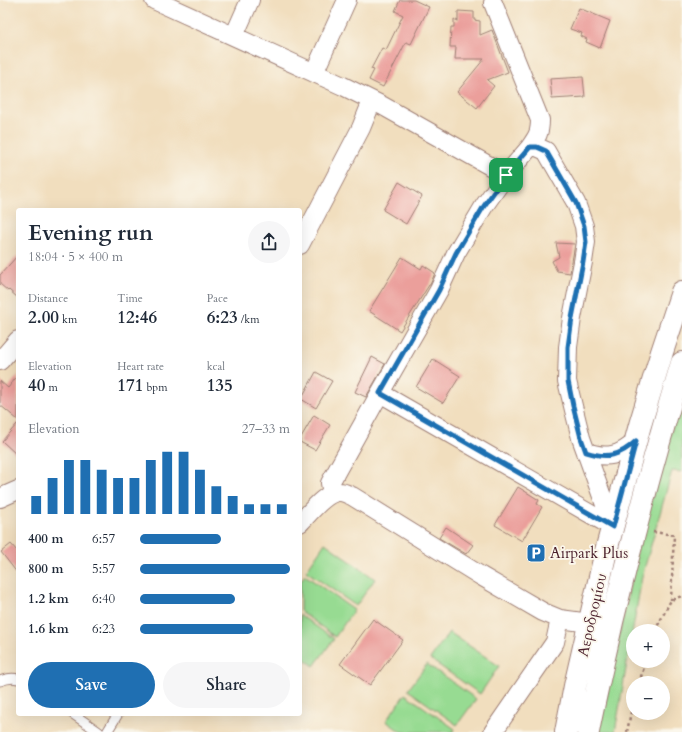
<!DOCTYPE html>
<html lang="en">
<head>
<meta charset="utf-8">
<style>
  body { margin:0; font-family:Cardo,serif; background:#f6f6f7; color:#1f2937; height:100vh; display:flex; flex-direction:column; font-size:15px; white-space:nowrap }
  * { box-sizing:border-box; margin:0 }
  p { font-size:13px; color:#747a83 }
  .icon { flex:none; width:22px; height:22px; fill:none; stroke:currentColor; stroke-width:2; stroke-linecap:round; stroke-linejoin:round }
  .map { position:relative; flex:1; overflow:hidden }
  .side { position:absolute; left:16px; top:208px; width:286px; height:508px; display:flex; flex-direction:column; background:#fff; border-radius:4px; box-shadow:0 4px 16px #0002 }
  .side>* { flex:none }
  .buttons { position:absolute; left:626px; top:624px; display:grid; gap:8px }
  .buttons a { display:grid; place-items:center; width:44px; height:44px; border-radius:50%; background:#fff; box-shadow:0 4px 16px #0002; font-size:20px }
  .pin { position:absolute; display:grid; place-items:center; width:34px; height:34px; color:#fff; margin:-17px; border-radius:8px; box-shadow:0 2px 6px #0006 }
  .round { display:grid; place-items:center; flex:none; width:42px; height:42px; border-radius:21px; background:#f6f6f7 }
  .summary { display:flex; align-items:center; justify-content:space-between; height:68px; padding:0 12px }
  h1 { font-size:22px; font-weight:700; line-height:30px }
  .stats { display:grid; grid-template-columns:repeat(3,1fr); gap:6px; height:68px; padding:4px 12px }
  .stats div { display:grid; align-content:center }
  .stats b { font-size:17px; font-weight:700 }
  .stats small { font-size:11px; font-weight:400 }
  .stats p { font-size:11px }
  .chart { height:112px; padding:8px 12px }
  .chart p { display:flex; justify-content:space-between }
  .chart svg { width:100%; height:72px; margin-top:4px; stroke:#1f6fb2; stroke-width:6 }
  .cta { display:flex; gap:8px; margin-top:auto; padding:8px 12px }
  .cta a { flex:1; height:46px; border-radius:24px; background:#1f6fb2; color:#fff; font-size:16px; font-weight:700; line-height:46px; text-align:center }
  .cta a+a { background:#f6f6f7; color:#1f2937 }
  ul { padding:0 12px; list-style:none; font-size:13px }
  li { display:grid; grid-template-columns:64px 48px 1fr; align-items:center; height:30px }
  li i { height:10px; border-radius:5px; background:#1f6fb2 }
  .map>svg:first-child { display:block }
</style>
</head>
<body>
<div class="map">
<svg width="682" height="732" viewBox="0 0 682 732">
  <rect width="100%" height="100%" fill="#fbf7ec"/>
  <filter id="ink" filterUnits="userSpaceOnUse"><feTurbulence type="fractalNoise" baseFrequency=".025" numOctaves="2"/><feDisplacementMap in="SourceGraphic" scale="8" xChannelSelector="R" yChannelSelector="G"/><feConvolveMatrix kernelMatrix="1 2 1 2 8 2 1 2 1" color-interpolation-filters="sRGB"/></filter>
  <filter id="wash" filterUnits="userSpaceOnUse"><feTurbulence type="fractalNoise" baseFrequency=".012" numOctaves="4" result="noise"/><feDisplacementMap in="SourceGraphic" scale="16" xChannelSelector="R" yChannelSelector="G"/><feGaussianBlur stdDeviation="0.9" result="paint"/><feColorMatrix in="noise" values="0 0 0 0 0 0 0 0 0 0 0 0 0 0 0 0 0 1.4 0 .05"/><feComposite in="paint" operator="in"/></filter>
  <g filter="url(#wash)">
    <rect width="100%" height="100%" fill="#f1debe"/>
    <path fill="#97db92" stroke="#707d5e" d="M682 393V472L672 471 642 577 615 732H599L638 546Z
      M325 543 375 579 356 606 306 571Z
      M305 575 354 610 335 637 300 611V582Z
      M300 615 334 639 314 666 300 656Z
      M449 632 499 666 480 694 430 659Z
      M427 664 476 699 457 725 408 690Z
      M405 694 455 729 453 732H401L386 721Z"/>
    <g id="blocks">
      <path fill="#eb9f9b" d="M400 0H414L429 7 411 44 406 42 383 87 369 80 374 70 371 69 382 48 386 50 403 15 395 11Z
        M579 8 610 21 600 48 586 42 587 39 581 36 582 33 570 29Z
        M458 11 474 12V20L480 21V35L492 30 508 72 487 80 494 86 477 108 457 92 484 59H455L456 47H450L451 27H454V19L458 21Z
        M583 77 585 97 552 99 550 79Z
        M399 182 422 196 406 224 383 210Z
        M556 243 575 244 570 273 557 271 552 261 559 257Z
        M18 255V298L9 290 8 291 0 284V275Z
        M402 257 421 269 423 265 435 273 430 285H429L400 331 369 311Z
        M372 357 385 364 366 397 355 392Z
        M433 359 460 376 443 403 416 387Z
        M316 372 332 381 316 408 301 399Z
        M18 375V420L0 405V381L8 388Z
        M314 415 330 425 315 450 300 442V439Z
        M18 423V456L2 441Z
        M518 487 539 500 537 504 542 507 522 541 495 525Z
        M446 527 473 545 466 554 439 538Z
        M11 544 18 552V574L1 552Z
        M373 619 403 640 370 685 340 664Z"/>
    </g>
  </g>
  <g filter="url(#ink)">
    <use href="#blocks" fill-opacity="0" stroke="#9e7e74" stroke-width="1"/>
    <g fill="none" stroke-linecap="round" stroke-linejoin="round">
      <g stroke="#9e7e74" stroke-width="11">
        <path id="lane" d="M0 681C5 679 12 677 18 679
          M73 714 99 732
          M107 732 118 714"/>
      </g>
      <g stroke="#9e7e74" stroke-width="20">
        <path id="street" d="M154 0 343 86 383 106 506 175
          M493 3 540 120C540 133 537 137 530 147
          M234 36 250 0
          M314 73 347 0
          M300 245 361 128 372 101
          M0 361 18 340
          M380 393 613 527
          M586 452C607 459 620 456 636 441
          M332 494 330 483 380 393 439 290 456 253 484 206 506 175 530 147H537L546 151 576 203 584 226 586 242 583 262 572 318 568 347 567 381 573 406 581 438 613 527
          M0 498 18 490
          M300 523C309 514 326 491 340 492 344 492 349 495 352 496L481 576 543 612 560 619 590 623
          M493 732 555 642 560 619"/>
      </g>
      <g stroke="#9e7e74" stroke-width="24">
        <path id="primary" d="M566 732 575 686 606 551 640 425 662 352 682 292
          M588 732C595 695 604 659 612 622 633 535 656 449 682 363"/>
      </g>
      <path stroke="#9e7e74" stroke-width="2.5" stroke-dasharray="3 3" stroke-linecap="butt" d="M653 532 674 535 671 600
        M656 631 658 625 671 600 682 596
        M639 683 646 661
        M627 732 633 702"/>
      <use href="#lane" stroke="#fff" stroke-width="9"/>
      <use href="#street" stroke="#fff" stroke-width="18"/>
      <use href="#primary" stroke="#fff" stroke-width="22"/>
    </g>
  </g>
  <g fill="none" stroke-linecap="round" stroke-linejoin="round" filter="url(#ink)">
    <g stroke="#fff" stroke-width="8">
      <path id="route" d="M530 147H537L546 151 576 203 584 226 586 242 583 262 572 318 568 347V381L573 406 581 438 586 452C607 459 620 456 636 441L613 527 380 393 439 290 456 253 484 206 506 175Z"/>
    </g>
    <use href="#route" stroke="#1f6fb2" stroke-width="5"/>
  </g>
  <defs>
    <g id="parking-square" transform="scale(1)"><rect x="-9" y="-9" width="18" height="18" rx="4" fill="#1f6fb2" stroke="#fbf7ec"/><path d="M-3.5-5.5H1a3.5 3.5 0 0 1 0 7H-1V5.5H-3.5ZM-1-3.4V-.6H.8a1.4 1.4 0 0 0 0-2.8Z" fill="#fff"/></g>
  </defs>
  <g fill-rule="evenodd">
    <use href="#parking-square" x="536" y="553"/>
  </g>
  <g text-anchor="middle" stroke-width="3.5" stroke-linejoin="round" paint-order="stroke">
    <g font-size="15" fill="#4a1f2b" stroke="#fbf7ec" text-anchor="start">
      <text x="550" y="558">Airpark Plus</text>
    </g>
    <g font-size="15" fill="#4a1f2b" stroke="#fbf7ec">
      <text transform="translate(592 615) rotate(-77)" y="5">Αεροδρομίου</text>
    </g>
  </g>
</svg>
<div class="buttons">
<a>+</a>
<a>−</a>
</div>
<div class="pin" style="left:506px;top:175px;background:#1e9e55"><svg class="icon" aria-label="arrive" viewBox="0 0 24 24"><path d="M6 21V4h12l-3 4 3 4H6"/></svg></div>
<section class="side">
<div class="summary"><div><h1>Evening run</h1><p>18:04 · 5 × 400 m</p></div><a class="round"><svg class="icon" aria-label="share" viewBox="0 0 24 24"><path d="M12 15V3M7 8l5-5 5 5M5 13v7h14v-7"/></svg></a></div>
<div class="stats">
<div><p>Distance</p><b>2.00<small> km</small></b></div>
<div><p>Time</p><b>12:46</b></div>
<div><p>Pace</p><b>6:23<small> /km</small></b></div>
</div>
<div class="stats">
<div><p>Elevation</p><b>40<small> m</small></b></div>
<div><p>Heart rate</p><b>171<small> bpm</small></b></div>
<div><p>kcal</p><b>135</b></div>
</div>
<div class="chart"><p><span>Elevation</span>27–33 m</p>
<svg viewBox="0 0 160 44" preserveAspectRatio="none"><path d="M5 44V33M15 44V22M25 44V11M35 44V11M45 44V17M55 44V22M65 44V22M75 44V11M85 44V6M95 44V6M105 44V17M115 44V27M125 44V33M135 44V38M145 44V38M155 44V38"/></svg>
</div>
<ul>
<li><b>400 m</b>6:57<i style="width:54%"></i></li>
<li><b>800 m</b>5:57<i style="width:100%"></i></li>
<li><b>1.2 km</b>6:40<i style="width:63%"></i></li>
<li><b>1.6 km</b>6:23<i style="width:75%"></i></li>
</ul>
<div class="cta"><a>Save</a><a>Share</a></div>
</section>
</div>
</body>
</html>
